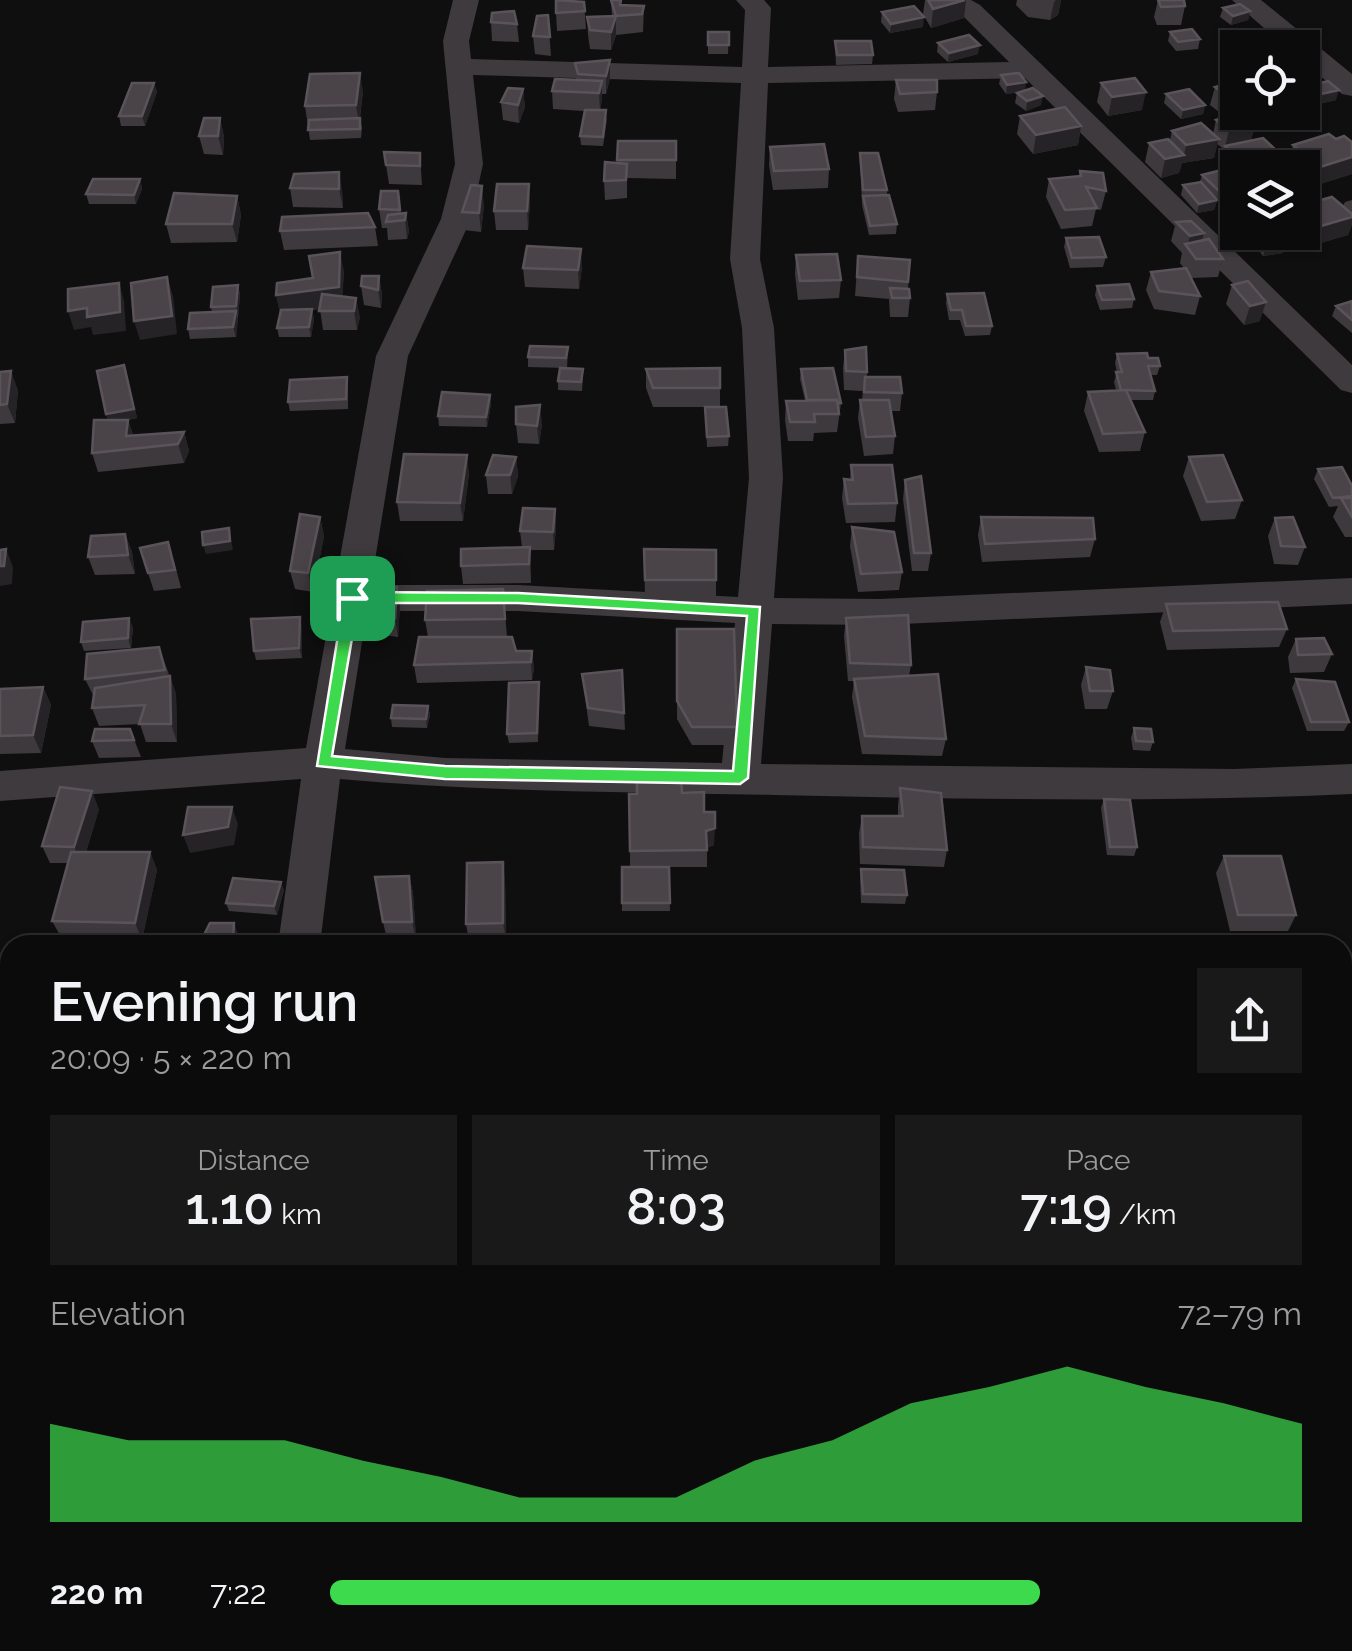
<!DOCTYPE html>
<html lang="en">
<head>
<meta charset="utf-8">
<style>
  body { margin:0; font-family:Raleway,sans-serif; background:#1a191a; color:#f1f3f6; height:100vh; display:flex; flex-direction:column; font-size:38px; white-space:nowrap }
  * { box-sizing:border-box; margin:0 }
  p { font-size:32px; color:#9a9b9d }
  .icon { flex:none; width:55px; height:55px; fill:none; stroke:currentColor; stroke-width:2; stroke-linecap:round; stroke-linejoin:round }
  .map { position:relative; flex:1; overflow:hidden }
  .side { position:absolute; left:0px; top:935px; width:1352px; height:718px; display:flex; flex-direction:column; background:#0c0b0c; border-radius:30px 30px 0 0; box-shadow:0 2px 8px #0004,0 0 0 2px #2c2b2d }
  .side>* { flex:none }
  .fabs { position:absolute; left:1220px; top:30px; display:grid; gap:20px }
  .fabs a { display:grid; place-items:center; width:100px; height:100px; border-radius:0px; background:#0c0b0c; box-shadow:0 2px 8px #0004,0 0 0 2px #2c2b2d; font-size:50px }
  .pin { position:absolute; display:grid; place-items:center; width:85px; height:85px; color:#fff; margin:-42px; border-radius:20px; box-shadow:0 5px 15px #0006 }
  .round { display:grid; place-items:center; flex:none; width:105px; height:105px; border-radius:0px; background:#1a191a }
  .head { display:flex; align-items:center; justify-content:space-between; height:170px; padding:0 50px }
  h1 { font-size:55px; font-weight:600; line-height:75px }
  .stats { display:grid; grid-template-columns:repeat(3,1fr); gap:15px; height:170px; padding:10px 50px }
  .stats div { display:grid; align-content:center; border-radius:0px; background:#1a191a; text-align:center }
  .stats b { font-size:50px; font-weight:600 }
  .stats small { font-size:28px; font-weight:400 }
  .stats p { font-size:28px }
  .chart { height:280px; padding:20px 50px }
  .chart p { display:flex; justify-content:space-between }
  .chart svg { width:100%; height:180px; margin-top:10px; fill:#3dda4d; opacity:.7 }
  ul { padding:0 50px; list-style:none; font-size:32px }
  li { display:grid; grid-template-columns:160px 120px 1fr; align-items:center; height:75px }
  li i { height:25px; border-radius:12px; background:#3dda4d }
  .map>svg:first-child { display:block }
</style>
</head>
<body>
<div class="map">
<svg width="1352" height="1651" viewBox="0 0 1352 1651">
  <rect width="100%" height="100%" fill="#100f10"/>
  <g fill="none" stroke-linecap="round" stroke-linejoin="round">
    <path fill="#3f3a3d" fill-rule="evenodd" d="M453 0H479L469 41 471 59 742 67 745 10 736 0H764L771 8 768 67 1009 62 962 15 937 0H971L980 5 1352 365V393L1341 390 1025 78 768 83 760 259 774 328 783 478 774 598 880 599 1352 578V604L880 625 772 624 761 764 1234 769 1352 764V794C1159 803 966 799 774 795 629 792 485 792 340 779L320 945H278L301 779 0 801V771L306 748 376 356 441 219 455 164 443 41ZM473 75 741 83 730 259 742 328 749 478 738 597 518 585H371L408 356 471 219 483 164ZM367 611H518L735 623 722 763 445 758 345 749Z
      M1232 0H1261L1352 74V96L1342 94 1302 61V48H1287Z
      M1342 1219H1352V1263H1342Z
      M0 1238 10 1239V1285L0 1284Z
      M103 1642H157L154 1651H100Z
      M776 1642H830L833 1651H779Z
      M915 1642H969L968 1651H914Z"/>
  </g>
  <path fill="#3e393d" d="M611 0 622 5 644 6 643 32 616 35 611 50 590 49 588 35 587 17H612Z
    M925 0H966L964 18 931 28 923 14Z
    M1017 0H1031L1030 3 1031 0H1061L1058 15 1050 20 1028 17 1016 5Z
    M1158 0 1185 6 1181 25H1157L1154 17Z
    M584 2 586 29 557 31 556 13Z
    M1223 8 1250 11 1248 20 1231 25 1220 17Z
    M882 12 923 27 890 33 881 22Z
    M548 15 551 56 535 54 533 36Z
    M491 22 517 24 519 42 492 41Z
    M708 32H729L728 54H708Z
    M1170 32 1200 39 1198 49 1176 51 1168 41Z
    M835 41 873 55 872 64 836 65Z
    M938 43 978 54 948 62 937 52Z
    M610 60V78L606 94H602L600 110 607 119 603 146 581 145 580 136 584 111 553 109 552 91 576 80 575 63Z
    M1001 75 1025 91 1041 105 1026 111 1015 103 1017 93 1020 92 1006 94 999 84Z
    M1238 79V112H1279L1278 115 1255 123 1251 140 1287 164 1293 145 1336 139 1352 142V174L1314 186 1302 176V168H1242L1239 164 1233 166 1222 156 1224 149 1217 144 1214 158 1182 163 1179 173 1161 178 1145 162 1149 143 1170 140 1172 131 1213 134 1216 120 1224 116 1210 105 1215 87Z
    M896 80 937 92 935 110 898 112 894 99Z
    M154 83 157 92 145 126H121L119 116Z
    M1101 83 1142 110 1108 116 1097 102Z
    M1307 86 1336 100 1314 105 1304 95Z
    M523 89 525 107 519 123 503 120 501 102Z
    M363 91 360 118 362 128 361 138 310 140 305 106Z
    M1166 94 1205 105 1203 114 1181 119 1164 103Z
    M1020 116 1081 126 1078 145 1033 154 1017 134Z
    M220 118 224 137 223 155 204 154 199 136Z
    M618 141H676V179L627 178V198L605 200 604 181 617 163Z
    M770 147 829 169 828 188 773 190 769 165Z
    M384 152 420 153 422 185 389 184Z
    M860 153 887 190V195L897 224 896 234 869 235 862 205Z
    M1234 167 1217 201 1214 210 1197 213 1181 195 1183 185 1200 182 1202 175Z
    M1080 171 1106 191 1101 210 1096 209 1092 226 1061 229 1046 197 1049 179 1079 176Z
    M294 174 342 190 343 208 293 207 290 188Z
    M140 179 142 189 136 204H89L86 194Z
    M529 184 530 203 528 230H496L494 211Z
    M398 191 401 214 406 213 409 232 407 239 388 240 387 228H382L379 209Z
    M237 196 241 215 237 242 171 243 166 224Z
    M1352 200V224L1348 235 1307 247 1292 232H1302V205L1343 206 1345 202Z
    M484 205 481 232 464 230 462 212Z
    M1176 222 1204 233 1202 241 1223 259 1218 277 1191 278 1200 296 1195 315 1154 309 1146 290 1151 272 1184 268 1180 263 1182 253 1171 241Z
    M375 227 378 246 284 250 280 231Z
    M1245 232H1278L1286 244 1283 253 1263 256Z
    M1066 238 1106 257 1103 267 1070 268 1064 247Z
    M796 255 841 280 839 298 798 300 795 274Z
    M858 256 910 260 908 288 910 298 908 317H890L889 299 855 296Z
    M582 267 579 289 525 287 523 268Z
    M344 271 342 296 360 317 357 330H323L320 309 312 310 314 319 311 337H279L277 328 313 278Z
    M379 276 382 295 381 308 364 305 361 286Z
    M1248 281 1260 321 1244 325 1226 304 1232 285Z
    M238 285 240 295 236 337 190 339 188 329 212 312 211 307Z
    M1097 286 1134 299 1132 308 1100 310 1095 295Z
    M947 294 992 326 990 335 965 336 960 320H949L946 303Z
    M1352 301V333L1332 316 1336 306Z
    M568 347 567 368 528 367V357Z
    M845 350 867 372V377L902 393 900 411H891L895 436 893 454 864 456 858 418 860 400H862L863 391 844 390 843 368Z
    M1117 354 1148 358 1160 366 1157 375H1151L1155 391 1153 400H1130L1145 432 1140 451 1099 452 1084 411 1088 392 1116 390 1114 382 1117 372 1115 363Z
    M720 368V407H653L646 388V369Z
    M801 369 841 403 837 432 814 433 813 441H788L785 420 786 401 805 400 800 379Z
    M0 372 18 390 15 423 0 424Z
    M127 375 137 418 128 420 133 435 184 432 189 451 184 463 98 472 92 453 108 420 106 414Z
    M347 377 348 386V409L290 411 288 402Z
    M583 378 582 391 558 390V381Z
    M490 395 491 404 487 427 439 426 438 416Z
    M705 407 729 436 728 446 707 447Z
    M516 424H542L539 444 518 443Z
    M516 457 518 476 512 494H488L486 475Z
    M1189 457 1242 500 1235 519 1201 521 1183 476Z
    M851 465 897 503 895 522 846 523 842 498 844 479 850 480Z
    M1318 469 1352 486V537H1345L1333 517 1338 506 1329 507 1314 479Z
    M469 473 463 521H400L397 502Z
    M905 480 931 553 928 571H912L903 499Z
    M555 509 556 527 554 550H530L531 583 463 584 461 566 522 547 520 531Z
    M320 517 324 536 313 592 295 589 290 571Z
    M981 517 1095 539 1090 557 982 562 978 535Z
    M1275 518 1305 547 1298 565 1274 564 1268 536Z
    M852 527 902 572 899 590 858 592 850 546Z
    M125 534 132 552 135 574 95 575 88 557Z
    M644 549 716 580V599L645 598Z
    M174 561 181 588 154 591 148 573Z
    M397 587 400 605 398 637 370 633 366 615Z
    M503 589 507 637 516 651H532L534 669 532 680 417 683 414 665 428 637 425 620Z
    M1166 604 1287 629 1279 647 1167 650 1160 622Z
    M846 618 911 665 909 676 946 739 942 756 862 754 852 697 854 681H848L844 636Z
    M302 626V658L256 660 254 651Z
    M133 627 131 648 84 651 81 642Z
    M677 629 737 727 736 745H692L677 719Z
    M1296 639 1332 654 1324 672 1290 673 1288 657Z
    M159 647 176 694 177 742H146L140 724 99 726 92 708 94 697 85 679Z
    M1086 667 1113 691 1107 709H1085L1081 685Z
    M622 670 625 730 589 726 582 674Z
    M1296 679 1349 722 1344 731H1307L1292 688Z
    M539 682 538 742 509 743 507 734Z
    M43 687 51 705 41 753 0 754V689Z
    M428 706 430 715 427 728 392 727 391 718Z
    M1134 728 1153 742 1150 751 1133 750 1131 738Z
    M130 729 141 757 99 758 92 741Z
    M900 788 947 850 944 867 860 864 859 833 862 816H898V805Z
    M682 793 704 812 714 845 707 848V867H669L670 911H622V867H630V851Z
    M1104 799 1137 847 1134 856 1107 855 1101 808Z
    M99 809 86 852H150L157 870 142 940 61 937 52 921 68 863H50L42 846Z
    M1224 856 1296 915 1288 931H1230L1216 873Z
    M861 869 907 895 905 904 861 903 860 878Z
    M409 876 413 893 416 939H387L383 922Z
    M505 879 506 939 469 941 466 924Z
    M284 890 277 915 229 911 226 903Z
    M240 939V945H203L201 941Z
    M1342 1017H1352V1090H1342Z
    M10 1122V1157L3 1147Z
    M0 1343 10 1355 5 1374H10V1423H0Z
    M384 1642H448L447 1648Z
    M882 1642H919L917 1647Z
    M1247 1642H1318L1320 1651H1248Z"/>
  <path fill="#262326" d="M966 0 964 18 931 28 933 9Z
    M1056 0H1061L1058 15 1050 20 1054 2Z
    M1250 11 1248 20 1231 25 1233 16Z
    M616 16V35L611 50V32Z
    M924 17 923 27 890 33 891 24Z
    M980 45 978 54 948 62 949 53Z
    M610 60V78L606 94V76Z
    M360 73 363 91 359 124 356 105Z
    M602 81V100L600 112 599 93Z
    M1026 82 1025 92 1006 94 1007 85Z
    M154 83 157 92 145 126 142 116Z
    M523 89 525 107 519 123 518 105Z
    M1339 90 1336 100 1314 105 1317 95Z
    M1146 92 1142 110 1108 116 1112 97Z
    M1043 96 1041 105 1026 111 1027 101Z
    M1205 105 1203 114 1181 119 1183 110Z
    M1245 112H1279L1278 115 1242 128 1256 124 1250 143 1225 146 1224 149 1229 131 1241 128Z
    M220 118 224 137 223 155 218 136Z
    M1081 126 1078 145 1033 154 1036 135Z
    M1219 139 1214 158 1182 163 1179 173 1161 178 1165 159 1184 155 1186 145Z
    M1279 153 1276 162 1252 165 1251 168H1245L1247 160Z
    M1242 155 1239 164 1233 166 1235 156Z
    M1352 157V174L1314 186 1320 167Z
    M339 172 342 190 343 208 339 189Z
    M140 179 142 189 136 204 134 195Z
    M529 184 530 203 528 230 527 211Z
    M482 186 484 205 481 232 479 213Z
    M1238 186V195L1217 201 1214 210 1197 213 1199 204 1217 200 1219 191Z
    M1316 188 1313 197 1302 200V192Z
    M237 196 241 215 237 242 232 224Z
    M406 213 409 232 407 239 405 220Z
    M1352 217V224L1348 235 1307 247 1314 228Z
    M1204 233 1199 252 1187 247 1190 236Z
    M1286 244 1283 253 1263 256 1266 247Z
    M581 249 582 267 579 289 578 270Z
    M340 252 344 271 342 306 312 310 314 319 311 337 309 327 280 314 276 295 339 287Z
    M379 276 382 295 381 308 378 290Z
    M167 277 173 296 177 334 140 340 134 321Z
    M119 283 124 301 126 331 93 335 91 327 74 330 68 311Z
    M238 285 240 295 238 316 236 306Z
    M356 298 360 317 357 330 354 311Z
    M1266 302 1260 321 1244 325 1250 306Z
    M236 311 238 321 236 337 233 327Z
    M11 371 18 390 15 423 7 404Z
    M127 375 137 418 128 420 134 438 133 449 109 424 106 414Z
    M490 395 491 404 487 427 486 417Z
    M540 405 542 424 539 444 537 426Z
    M184 432 189 451 184 463 178 444Z
    M467 455 469 473 463 521 460 503Z
    M516 457 518 476 512 494 510 475Z
    M555 509 556 527 554 550 553 532Z
    M320 517 324 536 313 592 308 573Z
    M229 528 233 550 206 554 203 545Z
    M125 534 132 552 135 574 128 555Z
    M6 549 13 567 12 584 0 586V566Z
    M397 587 400 605 398 637 395 618Z
    M300 617 302 626V658L299 648Z
    M129 618 133 627 131 648 128 638Z
    M159 647 170 682V676L176 694 177 742 171 724 170 683Z
    M532 651 534 669 532 680 531 662Z
    M43 687 51 705 41 753 33 735Z
    M428 706 430 715 427 728 426 719Z
    M92 791 99 809 82 864 74 847Z
    M232 807 238 824 234 845 190 853 183 835Z
    M715 828 714 845 706 848V831Z
    M150 852 157 870 142 940 135 923Z
    M503 862 505 879 506 939 503 923Z
    M409 876 413 893 416 939 412 922Z
    M281 882 284 890 277 915 274 906Z
    M234 923 240 939V945H235L233 940Z
    M10 1075V1115L0 1141V1100Z
    M0 1343 10 1355 1 1385 0 1383Z
    M354 1642H361L360 1651H353Z"/>
  <path fill="#4a4449" stroke="#5a5359" stroke-width="2.5" d="M556 0 584 2 585 11 556 13Z
    M611 0H621L620 5 644 6 642 14 616 16Z
    M928 0H965L933 9Z
    M1158 0H1184L1185 6 1161 7Z
    M1240 4 1250 11 1233 16 1223 8Z
    M914 6 924 17 891 24 882 12Z
    M514 11 517 24 491 22 492 13Z
    M548 15 550 37 533 36 537 16Z
    M616 16 611 32 590 30 587 17Z
    M1192 29 1200 39 1178 42 1170 32Z
    M708 32H729V45H708Z
    M969 35 980 45 949 53 938 43Z
    M835 41H871L873 55H837Z
    M610 60 606 76 578 74 575 63Z
    M360 73 356 105 305 106 310 74Z
    M1019 73 1026 82 1007 85 1001 75Z
    M1135 78 1146 92 1112 97 1101 83Z
    M555 79 602 81 599 93 552 91Z
    M1238 79V103L1215 87Z
    M896 80H937V92L900 94Z
    M1328 81 1339 90 1317 95 1307 86Z
    M132 83H154L142 116H119Z
    M508 88 523 89 518 105 501 102Z
    M1033 88 1043 96 1027 101 1017 93Z
    M1189 89 1205 105 1183 110 1166 94Z
    M1065 107 1081 126 1036 135 1020 116Z
    M585 110H606L603 137 580 136Z
    M1238 112H1243L1256 124 1229 131 1216 120Z
    M204 118H220L218 136H199Z
    M360 118V129L308 130 309 120Z
    M1201 123 1219 139 1186 145 1172 131Z
    M1329 134 1336 139 1344 136 1352 142V157L1320 167 1293 145Z
    M1263 138 1279 153 1247 160 1242 155 1235 156 1225 146Z
    M1168 139 1184 155 1165 159 1149 143Z
    M618 141H676V160H617Z
    M824 144 829 169 774 171 770 147Z
    M384 152 420 153V166L386 165Z
    M860 153H878L887 190H863Z
    M1281 158 1292 168H1255L1252 165Z
    M605 162 627 164 626 180 604 181Z
    M1234 167 1238 171V186L1219 191 1202 175Z
    M1080 171 1103 173 1106 191 1086 187 1097 208 1065 210 1049 179 1081 176Z
    M339 172V189L290 188 294 174Z
    M1302 177 1316 188 1302 192Z
    M93 179H140L134 195 86 194Z
    M1201 182 1217 200 1199 204 1183 185Z
    M497 184H529L527 211H494Z
    M471 185 482 186 479 213 462 212Z
    M381 191H398L400 210 379 209Z
    M174 193 237 196 232 224H166Z
    M889 195 897 224 870 226 863 196Z
    M1332 197 1352 214V217L1314 228 1302 218V205Z
    M368 213 375 227 280 231 282 217Z
    M406 213 405 220 386 222 388 215Z
    M1191 221 1204 233 1190 236 1176 222Z
    M1255 232H1278L1286 244 1266 247Z
    M1099 237 1106 257 1072 258 1066 238Z
    M1209 239 1223 259H1196L1185 244Z
    M527 246 581 249 578 270 523 268Z
    M340 252 339 287 276 295 277 283 313 278 309 256Z
    M837 254 841 280 800 281 796 255Z
    M858 256 910 260 908 282 857 277Z
    M1186 268 1200 296 1159 291 1151 272Z
    M362 276H379L378 290 361 286Z
    M167 277 172 316 134 321 131 283Z
    M1248 281 1266 302 1250 306 1232 285Z
    M119 283 120 312 87 317V308L68 311V289Z
    M1129 284 1134 299 1102 300 1097 286Z
    M238 285 236 306 211 307 213 287Z
    M890 288 909 289 910 298H892Z
    M984 293 992 326H966L962 310H951L947 294Z
    M322 294 356 298 354 311H319Z
    M1352 301V320L1336 306Z
    M312 309 309 327 277 328 281 310Z
    M236 311 233 327 188 329 190 313Z
    M530 346 568 347 566 358 528 357Z
    M866 347 867 372 846 371 845 350Z
    M1147 353 1148 358H1158L1160 366H1148L1155 391 1121 390 1116 372H1122L1117 354Z
    M124 365 134 409 106 414 97 371Z
    M560 368 583 369 581 382 558 381Z
    M720 368V388H653L646 369Z
    M833 368 841 403H838L837 400H807L801 369Z
    M11 371 7 404 0 405V372Z
    M347 377 346 399 288 402 290 380Z
    M865 377H900L902 393 864 392Z
    M1126 390 1145 432 1103 434 1088 392Z
    M442 392 490 395 486 417 438 416Z
    M837 400 839 414H814L815 422H790L786 401Z
    M860 400H889L895 436 866 437Z
    M540 405 537 426 516 424V407Z
    M705 407H726L729 436 707 437Z
    M94 420H128L126 436 184 432 178 444 92 453Z
    M404 454 467 455 460 503 397 502Z
    M493 455 516 457 510 475H486Z
    M1223 455 1242 500 1207 502 1189 457Z
    M851 465H892L897 503 848 504 844 479 853 480Z
    M1342 467 1352 486V496L1333 498 1318 469Z
    M921 476 931 553H914L905 480Z
    M1341 498H1352V517Z
    M523 508 555 509 553 532 520 531Z
    M300 514 320 517 308 573 290 571Z
    M981 517 1093 518 1095 539 985 544Z
    M1293 517 1305 547 1281 546 1275 518Z
    M852 527 894 532 902 572 861 574Z
    M229 528 230 541 203 545 202 532Z
    M125 534 128 555 88 557 91 536Z
    M168 542 175 570 148 573 140 548Z
    M530 547 529 564 461 566V549Z
    M6 549 4 566H0V550Z
    M644 549 716 550V580H645Z
    M366 586 397 587 395 618 366 615Z
    M503 589 505 619 425 620 427 591Z
    M1278 602 1287 629 1173 631 1166 604Z
    M908 615 911 665 850 663 846 618Z
    M300 617 299 648 254 651 251 619Z
    M129 618 128 638 81 642 83 622Z
    M677 629H734L737 727H692L677 701Z
    M419 637H512L516 651H532L531 662 414 665Z
    M1324 638 1332 654 1298 655 1296 639Z
    M159 647 165 670 85 679 87 654Z
    M1086 667 1110 670 1113 691H1090Z
    M622 670 624 713 588 708 582 674Z
    M938 674 946 739 865 736 854 679Z
    M170 676 171 724H139L145 705 92 708 95 688Z
    M1296 679 1335 682 1349 722H1311Z
    M539 682 537 733 507 734 509 683Z
    M43 687 33 735 0 736V689Z
    M393 705 428 706 426 719 391 718Z
    M1134 728 1151 729 1153 742 1136 741Z
    M95 729H130L134 740 92 741Z
    M681 779 682 793 704 792V812H715V828L706 831 707 850 630 851 629 794H637V780Z
    M60 787 92 791 74 847 42 846Z
    M900 788 941 793 947 850 863 847 862 816H903Z
    M1104 799 1130 800 1137 847H1110Z
    M188 807H232L228 827 183 835Z
    M71 852H150L135 923 52 921Z
    M1224 856H1281L1296 915H1238Z
    M503 862V923L466 924 467 863Z
    M622 867H669L670 903H622Z
    M861 869 904 870 907 895 863 894Z
    M409 876 412 922H383L375 877Z
    M233 878 281 882 274 906 226 903Z
    M210 923H234L233 940 201 941Z
    M1342 1017H1352V1074H1346L1342 1057Z
    M0 1071 10 1072 0 1100Z
    M10 1122V1147H3Z
    M0 1373 10 1374V1412L0 1411Z
    M1342 1418H1343L1352 1461H1342Z
    M304 1642H354L353 1651H303Z
    M1259 1642H1318L1320 1651H1260Z"/>
  <path fill="#3dda4d" stroke="#fff" stroke-width="2.5" fill-rule="evenodd" d="M352 592 518 593 760 607 748 778 740 784 445 779 317 766 344 598ZM358 603H518L747 616 733 771 445 766 332 756Z"/>
</svg>
<div class="fabs">
<a><svg class="icon" aria-label="locate" viewBox="0 0 24 24"><circle cx="12" cy="12" r="6"/><path d="M12 2v4M12 18v4M2 12h4M18 12h4"/></svg></a>
<a><svg class="icon" aria-label="layers" viewBox="0 0 24 24"><path d="M12 4l9 5-9 5-9-5zM3 14l9 5 9-5"/></svg></a>
</div>
<div class="pin" style="left:352px;top:598px;background:#1e9e55"><svg class="icon" aria-label="arrive" viewBox="0 0 24 24"><path d="M6 21V4h12l-3 4 3 4H6"/></svg></div>
<section class="side">
<div class="head"><div><h1>Evening run</h1><p>20:09 · 5 × 220 m</p></div><a class="round"><svg class="icon" aria-label="share" viewBox="0 0 24 24"><path d="M12 15V3M7 8l5-5 5 5M5 13v7h14v-7"/></svg></a></div>
<div class="stats">
<div><p>Distance</p><b>1.10<small> km</small></b></div>
<div><p>Time</p><b>8:03</b></div>
<div><p>Pace</p><b>7:19<small> /km</small></b></div>
</div>
<div class="chart"><p><span>Elevation</span>72–79 m</p>
<svg viewBox="0 0 160 44" preserveAspectRatio="none"><path d="M0 44V20L10 24L20 24L30 24L40 29L50 33L60 38L70 38L80 38L90 29L100 24L110 15L120 11L130 6L140 11L150 15L160 20V44z"/></svg>
</div>
<ul>
<li><b>220 m</b>7:22<i style="width:73%"></i></li>
</ul>
</section>
</div>
</body>
</html>
